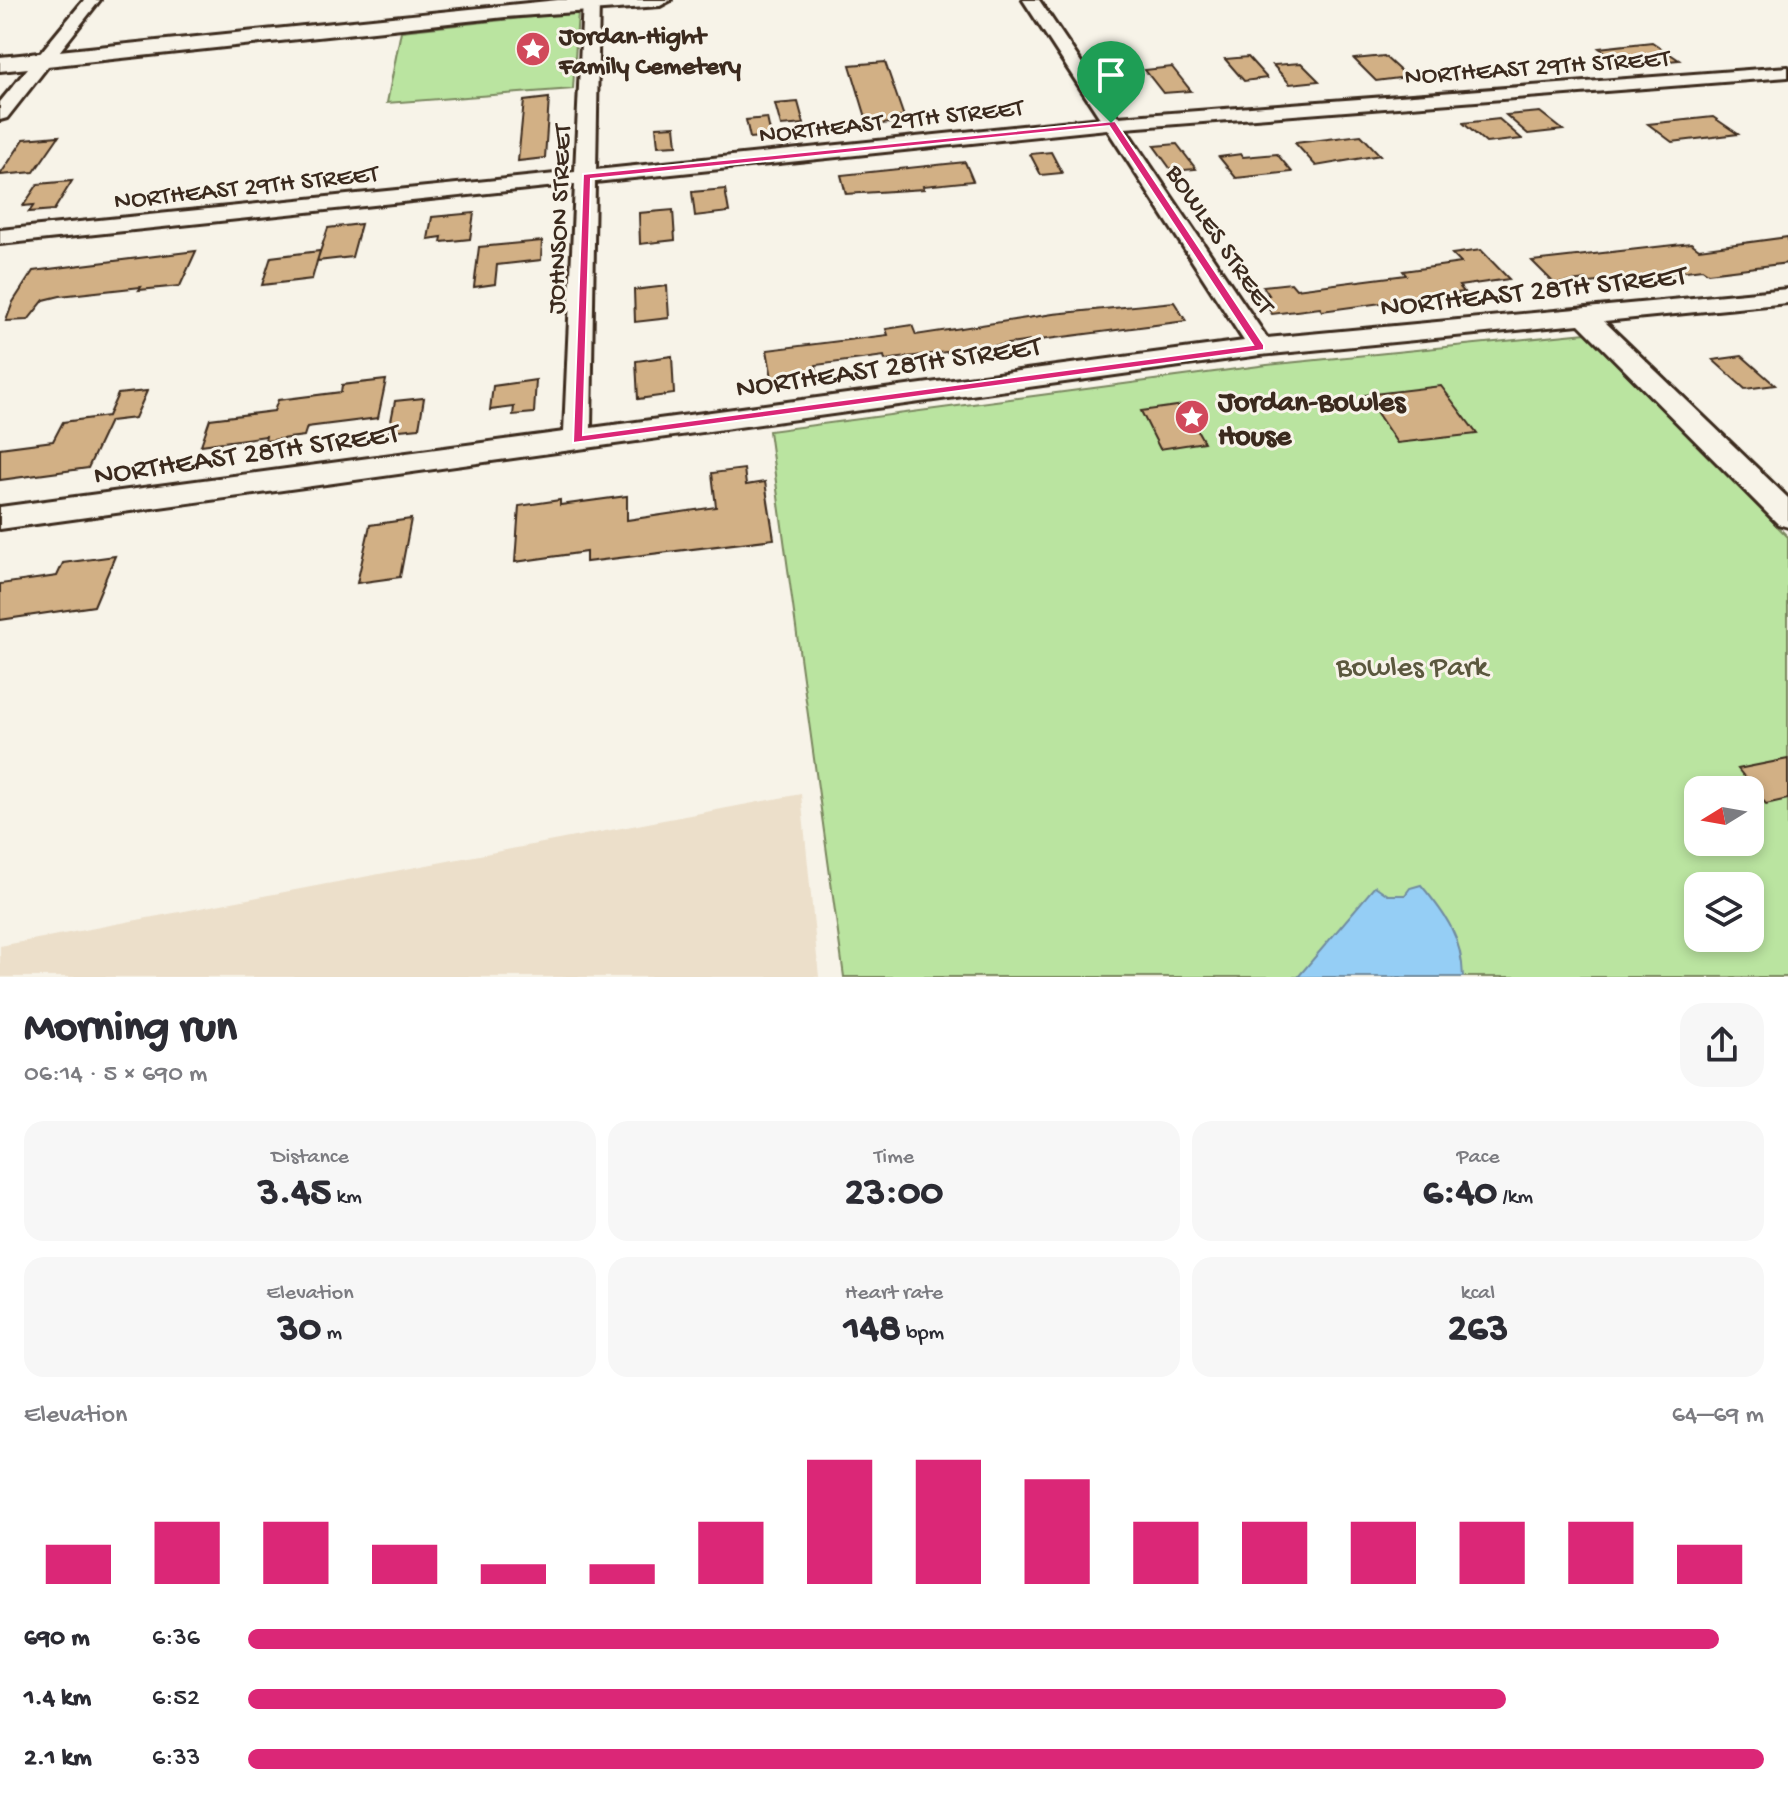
<!DOCTYPE html>
<html lang="en">
<head>
<meta charset="utf-8">
<style>
  body { margin:0; font-family:"Gochi Hand",sans-serif; background:#f7f7f7; color:#2b2b33; height:100vh; display:flex; flex-direction:column; font-size:30px; white-space:nowrap }
  * { box-sizing:border-box; margin:0 }
  p { font-size:26px; color:#7c7c81 }
  .icon { flex:none; width:44px; height:44px; fill:none; stroke:currentColor; stroke-width:2; stroke-linecap:round; stroke-linejoin:round }
  .map { position:relative; height:977px; overflow:hidden }
  .sheet { display:flex; flex-direction:column; background:#fff; flex:1 }
  .sheet>* { flex:none }
  .needle { width:52px; rotate:259deg }
  .tools { position:absolute; left:1684px; top:776px; display:grid; gap:16px }
  .tools a { display:grid; place-items:center; width:80px; height:80px; border-radius:16px; background:#fff; box-shadow:0 4px 12px #0003; font-size:40px }
  .pin { position:absolute; display:grid; place-items:center; width:68px; height:68px; color:#fff; margin:-82px -34px; border-radius:50% 50% 50% 0; rotate:-45deg; box-shadow:0 0 8px #0007 }
  .pin .icon { rotate:45deg }
  .round { display:grid; place-items:center; flex:none; width:84px; height:84px; border-radius:24px; background:#f7f7f7 }
  .summary { display:flex; align-items:center; justify-content:space-between; height:136px; padding:0 24px }
  h1 { font-size:44px; font-weight:700; line-height:60px }
  .stats { display:grid; grid-template-columns:repeat(3,1fr); gap:12px; height:136px; padding:8px 24px }
  .stats div { display:grid; align-content:center; border-radius:20px; background:#f7f7f7; text-align:center }
  .stats b { font-size:40px; font-weight:700 }
  .stats small { font-size:22px; font-weight:400 }
  .stats p { font-size:22px }
  .chart { height:224px; padding:16px 24px }
  .chart p { display:flex; justify-content:space-between }
  .chart svg { width:100%; height:144px; margin-top:8px; stroke:#db2777; stroke-width:6 }
  ul { padding:0 24px; list-style:none; font-size:26px }
  li { display:grid; grid-template-columns:128px 96px 1fr; align-items:center; height:60px }
  li i { height:20px; border-radius:10px; background:#db2777 }
  .map>svg:first-child { display:block }
</style>
</head>
<body>
<div class="map">
<svg width="1788" height="977" viewBox="0 0 1788 977">
  <rect width="100%" height="100%" fill="#f7f3e8"/>
  <filter id="ink" filterUnits="userSpaceOnUse"><feTurbulence type="fractalNoise" baseFrequency=".0125" numOctaves="2"/><feDisplacementMap in="SourceGraphic" scale="16" xChannelSelector="R" yChannelSelector="G"/><feConvolveMatrix kernelMatrix="1 2 1 2 8 2 1 2 1" color-interpolation-filters="sRGB"/></filter>
  <g filter="url(#ink)">
    <path fill="#ecdfca" d="M801 794 819 977H0V946Z"/>
    <path fill="#bae4a0" stroke="#7a875f" stroke-width="2" fill-rule="evenodd" d="M578 12 573 89 387 103 401 31Z
      M1586 333 1788 537V977H844L769 431 1267 365ZM1698 790H1750V842H1698ZM1698 886H1750V938H1698Z"/>
    <path fill="#95cef5" stroke="#718c9f" stroke-width="2" d="M1421 885C1446 915 1462 937 1463 977H1298L1375 886 1388 895H1405L1410 888Z"/>
    <path fill="#d2b085" stroke="#3b2a1e" stroke-width="2" d="M1652 42 1679 60 1623 65 1599 48Z
      M1384 56 1407 77 1376 81 1354 59Z
      M1248 57 1267 78 1244 81 1225 59Z
      M885 62 904 117H900L902 122 871 125 868 124 850 65Z
      M1301 63 1319 81 1290 84 1273 65Z
      M1172 67 1191 91 1163 93 1145 70Z
      M549 98 545 158 518 161 524 101Z
      M798 102 804 124 781 126 775 104Z
      M1540 112 1563 130 1528 134 1506 115Z
      M1713 117 1738 134 1672 142 1648 124Z
      M767 118 771 136 750 138 746 120Z
      M1499 119 1522 139 1486 143 1463 123Z
      M675 126 677 145 658 146 656 127Z
      M1361 135 1380 155 1316 166 1295 143Z
      M59 136 34 172 0 175 24 139Z
      M1177 144 1196 169 1172 171 1154 146Z
      M1051 152 1062 173 1041 175 1030 154Z
      M1241 154 1243 157 1277 154 1292 172 1236 178 1219 157Z
      M965 162 973 181 923 186 924 189 846 194 841 175Z
      M72 181 54 210 29 212 34 205 23 206 38 184Z
      M725 189 729 212 695 216 692 192Z
      M673 210 675 240 640 244 639 213Z
      M474 213 470 239 441 242 442 237 428 239 432 217Z
      M361 224 352 257 317 261 328 228Z
      M1788 237V263L1708 273 1702 269 1590 283 1586 280 1555 284 1532 261 1691 243 1699 249Z
      M542 241 541 260 497 265 495 284 474 287 479 247Z
      M1481 250 1509 279 1459 286 1464 292 1322 311 1320 308 1272 314 1260 296 1269 295 1263 286 1291 283 1296 289 1406 275 1403 271 1461 263 1452 254Z
      M196 251 180 286 139 290 141 287 60 296 44 300 28 320 6 321 13 302 33 271Z
      M320 251 312 279 262 285 271 257Z
      M667 286 669 318 635 322 634 290Z
      M1174 302 1186 321 885 360 884 356 816 365 817 372 772 378 767 350 888 335 886 329 912 325 916 335 1053 314Z
      M672 356 674 394 638 399 636 361Z
      M1742 356 1775 385 1745 389 1713 360Z
      M386 380 378 418 307 427 304 436 265 441 266 436 201 445 210 419 274 411 278 400 341 392 342 385Z
      M536 380 534 413 513 415 514 407 490 410 493 386Z
      M1441 386 1477 434 1397 443 1365 395Z
      M147 391 135 418 110 421 88 468 0 480V448L53 441 63 422 108 416 118 394Z
      M424 398 419 428 389 431 395 401Z
      M1183 405 1204 442 1160 449 1141 411Z
      M744 469 746 485 765 482 774 539 586 562V552L515 562 519 506 560 500V505L627 496V520L716 507 712 473Z
      M411 519 400 577 357 583 370 525Z
      M115 556 94 606 0 620V584L57 576 63 563Z
      M1788 759V799L1766 804 1738 769Z"/>
    <g fill="none" stroke-linecap="round" stroke-linejoin="round">
      <g stroke="#3b2a1e" stroke-width="6">
        <path id="minor" d="M84 0H100L7 118 0 120V102Z
          M583 0H599L596 170 1100 118 1023 0H1039L1118 117 1788 67V77L1125 128 1267 338 1788 289V303L1604 321 1788 498V527L1778 524 1579 324 1260 355 0 529V507L564 432 575 184 0 244V230L575 172ZM1107 129 1244 341 591 428 595 182Z"/>
      </g>
      <g stroke="#3b2a1e" stroke-width="6">
        <path id="secondary" d="M558 0H671L660 6 505 17 0 71V57Z"/>
      </g>
      <use href="#minor" fill="#f7f3e8" fill-rule="evenodd"/>
      <use href="#secondary" fill="#f7f3e8" fill-rule="evenodd"/>
    </g>
  </g>
  <path fill="#db2777" stroke="#fff" stroke-width="2" fill-rule="evenodd" d="M1115 121 1264 345V350L573 443 583 174ZM1109 126 1253 345 583 435 591 179Z"/>
  <defs>
    <g id="sight-disc" transform="scale(1.8)"><circle r="9.5" fill="#d1495b" stroke="#f7f3e8"/><path d="M0-6L1.8-2.2L6-1.7L2.9 1.2L3.7 5.4L0 3.3L-3.7 5.4L-2.9 1.2L-6-1.7L-1.8-2.2Z" fill="#fff"/></g>
  </defs>
  <g fill-rule="evenodd">
    <use href="#sight-disc" x="533" y="49"/>
    <use href="#sight-disc" x="1192" y="417"/>
  </g>
  <g text-anchor="middle" stroke-width="6" stroke-linejoin="round" paint-order="stroke">
    <g font-size="26" font-weight="bold" fill="#3b2a1e" stroke="#f7f3e8" text-anchor="start">
      <text x="559" y="43">Jordan-Hight<tspan x="559" dy="30">Family Cemetery</tspan></text>
    </g>
    <g font-size="26" fill="#3b2a1e" stroke="#f7f3e8">
      <text transform="translate(1537 65) rotate(-4)" y="9">NORTHEAST 29TH STREET</text>
      <text transform="translate(891 119) rotate(-6)" y="9">NORTHEAST 29TH STREET</text>
      <text transform="translate(246 185) rotate(-6)" y="9">NORTHEAST 29TH STREET</text>
      <text transform="translate(557 219) rotate(-88)" y="9">JOHNSON STREET</text>
      <text transform="translate(1222 238) rotate(56)" y="9">BOWLES STREET</text>
    </g>
    <g font-size="30" fill="#3b2a1e" stroke="#f7f3e8">
      <text transform="translate(1533 289) rotate(-6)" y="10">NORTHEAST 28TH STREET</text>
      <text transform="translate(888 365) rotate(-8)" y="10">NORTHEAST 28TH STREET</text>
      <text transform="translate(246 452) rotate(-8)" y="10">NORTHEAST 28TH STREET</text>
    </g>
    <g font-size="30" font-weight="bold" fill="#3b2a1e" stroke="#f7f3e8" text-anchor="start">
      <text x="1218" y="410">Jordan-Bowles<tspan x="1218" dy="34">House</tspan></text>
    </g>
    <g font-size="30" fill="#5b583e" stroke="#f7f3e8">
      <text x="1412" y="675">Bowles Park</text>
    </g>
  </g>
</svg>
<div class="tools">
<a><svg class="needle" viewBox="-14 -14 28 28"><path d="M0-13l5 13h-10z" fill="#e53935"/><path d="M0 13l5-13h-10z" fill="#7c7c81"/></svg></a>
<a><svg class="icon" aria-label="layers" viewBox="0 0 24 24"><path d="M12 4l9 5-9 5-9-5zM3 14l9 5 9-5"/></svg></a>
</div>
<div class="pin" style="left:1111px;top:123px;background:#1e9e55"><svg class="icon" aria-label="arrive" viewBox="0 0 24 24"><path d="M6 21V4h12l-3 4 3 4H6"/></svg></div>
</div>
<section class="sheet">
<div class="summary"><div><h1>Morning run</h1><p>06:14 · 5 × 690 m</p></div><a class="round"><svg class="icon" aria-label="share" viewBox="0 0 24 24"><path d="M12 15V3M7 8l5-5 5 5M5 13v7h14v-7"/></svg></a></div>
<div class="stats">
<div><p>Distance</p><b>3.45<small> km</small></b></div>
<div><p>Time</p><b>23:00</b></div>
<div><p>Pace</p><b>6:40<small> /km</small></b></div>
</div>
<div class="stats">
<div><p>Elevation</p><b>30<small> m</small></b></div>
<div><p>Heart rate</p><b>148<small> bpm</small></b></div>
<div><p>kcal</p><b>263</b></div>
</div>
<div class="chart"><p><span>Elevation</span>64–69 m</p>
<svg viewBox="0 0 160 44" preserveAspectRatio="none"><path d="M5 44V32M15 44V25M25 44V25M35 44V32M45 44V38M55 44V38M65 44V25M75 44V6M85 44V6M95 44V12M105 44V25M115 44V25M125 44V25M135 44V25M145 44V25M155 44V32"/></svg>
</div>
<ul>
<li><b>690 m</b>6:36<i style="width:97%"></i></li>
<li><b>1.4 km</b>6:52<i style="width:83%"></i></li>
<li><b>2.1 km</b>6:33<i style="width:100%"></i></li>
</ul>
</section>
</body>
</html>
